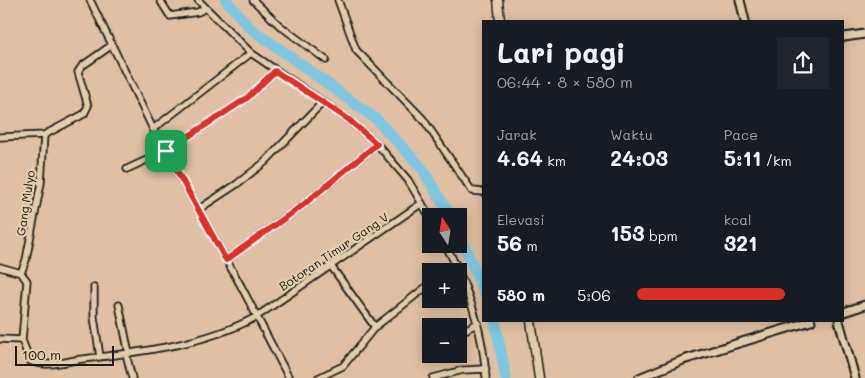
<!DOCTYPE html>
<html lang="id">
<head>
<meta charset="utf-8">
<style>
  body { margin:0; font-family:Mali,sans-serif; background:#20242c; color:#f1f3f6; height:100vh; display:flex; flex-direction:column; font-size:19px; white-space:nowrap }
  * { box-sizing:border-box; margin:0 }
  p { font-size:16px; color:#9ea1a6 }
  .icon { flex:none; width:28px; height:28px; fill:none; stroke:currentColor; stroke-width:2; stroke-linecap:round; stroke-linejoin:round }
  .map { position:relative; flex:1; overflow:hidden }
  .sheet { position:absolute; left:482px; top:20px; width:362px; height:302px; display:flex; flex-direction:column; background:#171b24; border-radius:0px; box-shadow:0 2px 12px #0003 }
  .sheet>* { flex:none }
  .needle { width:32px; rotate:348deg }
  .controls { position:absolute; left:422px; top:208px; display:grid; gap:10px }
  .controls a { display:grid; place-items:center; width:45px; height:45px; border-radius:0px; background:#171b24; box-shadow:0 2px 12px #0003; font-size:25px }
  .scale { position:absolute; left:15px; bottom:12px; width:99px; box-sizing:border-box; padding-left:5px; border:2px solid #1c1c1c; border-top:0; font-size:14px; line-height:18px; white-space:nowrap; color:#1c1c1c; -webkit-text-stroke:4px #e1ccab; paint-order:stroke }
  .pin { position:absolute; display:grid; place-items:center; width:42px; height:42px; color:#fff; margin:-21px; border-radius:10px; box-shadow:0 2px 8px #0006 }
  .round { display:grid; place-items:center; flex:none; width:52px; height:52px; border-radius:0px; background:#20242c }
  .head { display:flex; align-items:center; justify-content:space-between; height:85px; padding:0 15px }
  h1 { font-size:28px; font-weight:800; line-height:38px }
  .stats { display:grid; grid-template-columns:repeat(3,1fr); gap:8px; height:85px; padding:5px 15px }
  .stats div { display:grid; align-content:center }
  .stats b { font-size:21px; font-weight:800 }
  .stats small { font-size:14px; font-weight:400 }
  .stats p { font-size:14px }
  ul { padding:0 15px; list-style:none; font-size:16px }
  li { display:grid; grid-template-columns:80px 60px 1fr; align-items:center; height:38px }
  li i { height:12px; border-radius:6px; background:#d93025 }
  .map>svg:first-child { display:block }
</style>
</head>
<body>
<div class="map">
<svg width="865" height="378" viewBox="0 0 865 378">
  <rect width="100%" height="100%" fill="#dfc0a3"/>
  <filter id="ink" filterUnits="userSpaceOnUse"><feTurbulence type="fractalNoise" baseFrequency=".02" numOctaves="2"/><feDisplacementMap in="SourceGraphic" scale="10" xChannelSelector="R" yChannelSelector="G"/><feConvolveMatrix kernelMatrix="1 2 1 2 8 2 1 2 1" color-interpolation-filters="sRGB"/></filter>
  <g filter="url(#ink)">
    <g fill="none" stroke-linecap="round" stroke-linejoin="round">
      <path stroke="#80c7e0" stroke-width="11" d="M226 0 249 27 376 119 422 168 450 216
        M459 233 484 293
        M495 321 506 378"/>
      <g stroke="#1c1c1c" stroke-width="9">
        <path id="minor" d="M90 0 153 129 241 286 289 378
          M160 0 170 16 198 12 206 8
          M198 0 251 53 348 119 377 144 408 180 431 219
          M253 0 279 25 326 60
          M338 0 356 50 423 119 472 191 484 192
          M153 129 251 53
          M0 137 44 135 84 114 88 106 78 72 82 66 112 45
          M127 169 166 151 247 98 275 71
          M199 209 237 184 265 162 322 103
          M445 244C468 286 483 329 486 378
          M226 260 303 205 377 144
          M331 266 375 327
          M0 267 21 273 27 281 22 340 30 361C45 368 67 361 83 359 141 352 204 345 256 317L422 203
          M446 271 456 264
          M21 273 26 260 41 183 44 135
          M94 287V317L100 357
          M119 305 129 354
          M463 331 478 323
          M0 339 22 340
          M126 354 132 378
          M318 378 343 366 375 327 431 283
          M433 378 463 370 486 369"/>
      </g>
      <g stroke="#1c1c1c" stroke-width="11">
        <path id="tertiary" d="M740 0 745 21
          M844 37 865 34
          M844 312 865 305
          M839 321 855 378
          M639 378 683 360 811 321"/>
      </g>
      <g stroke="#1c1c1c" stroke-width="11">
        <path id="secondary" d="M498 0 500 21
          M531 321 539 378"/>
      </g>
      <use href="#minor" stroke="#e1ccab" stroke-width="5.5"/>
      <use href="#tertiary" stroke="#e1ccab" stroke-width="7"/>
      <use href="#secondary" stroke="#e1ccab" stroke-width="8"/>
    </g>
  </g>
  <g fill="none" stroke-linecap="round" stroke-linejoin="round" filter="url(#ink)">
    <g stroke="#fff" stroke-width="10">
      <path id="route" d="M275 71 348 119 377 144 303 205 226 260 166 151 247 98Z"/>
    </g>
    <use href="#route" stroke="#d93025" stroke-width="6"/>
  </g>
  <g text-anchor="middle" stroke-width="4.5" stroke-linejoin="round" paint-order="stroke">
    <g font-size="12" fill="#1c1c1c" stroke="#e1ccab">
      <text transform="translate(26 203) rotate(-81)" y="4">Gang Mulyo</text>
      <text transform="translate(334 252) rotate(-34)" y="4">Botoran Timur Gang V</text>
    </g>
  </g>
</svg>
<div class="controls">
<a><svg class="needle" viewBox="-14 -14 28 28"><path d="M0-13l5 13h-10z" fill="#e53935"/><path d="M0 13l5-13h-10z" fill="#9ea1a6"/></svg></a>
<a>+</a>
<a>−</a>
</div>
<div class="scale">100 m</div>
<div class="pin" style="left:166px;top:151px;background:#1e9e55"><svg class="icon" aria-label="arrive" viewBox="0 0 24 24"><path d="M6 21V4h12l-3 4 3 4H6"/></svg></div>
<section class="sheet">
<div class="head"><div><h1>Lari pagi</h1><p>06:44 · 8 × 580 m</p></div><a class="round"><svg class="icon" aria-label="share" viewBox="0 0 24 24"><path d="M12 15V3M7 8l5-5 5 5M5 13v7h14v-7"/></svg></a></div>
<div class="stats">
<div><p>Jarak</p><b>4.64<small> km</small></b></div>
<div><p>Waktu</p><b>24:03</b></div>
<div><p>Pace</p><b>5:11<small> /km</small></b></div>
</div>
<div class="stats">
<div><p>Elevasi</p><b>56<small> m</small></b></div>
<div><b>153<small> bpm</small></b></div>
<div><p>kcal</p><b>321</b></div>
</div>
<ul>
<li><b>580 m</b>5:06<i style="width:77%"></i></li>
</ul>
</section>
</div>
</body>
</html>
